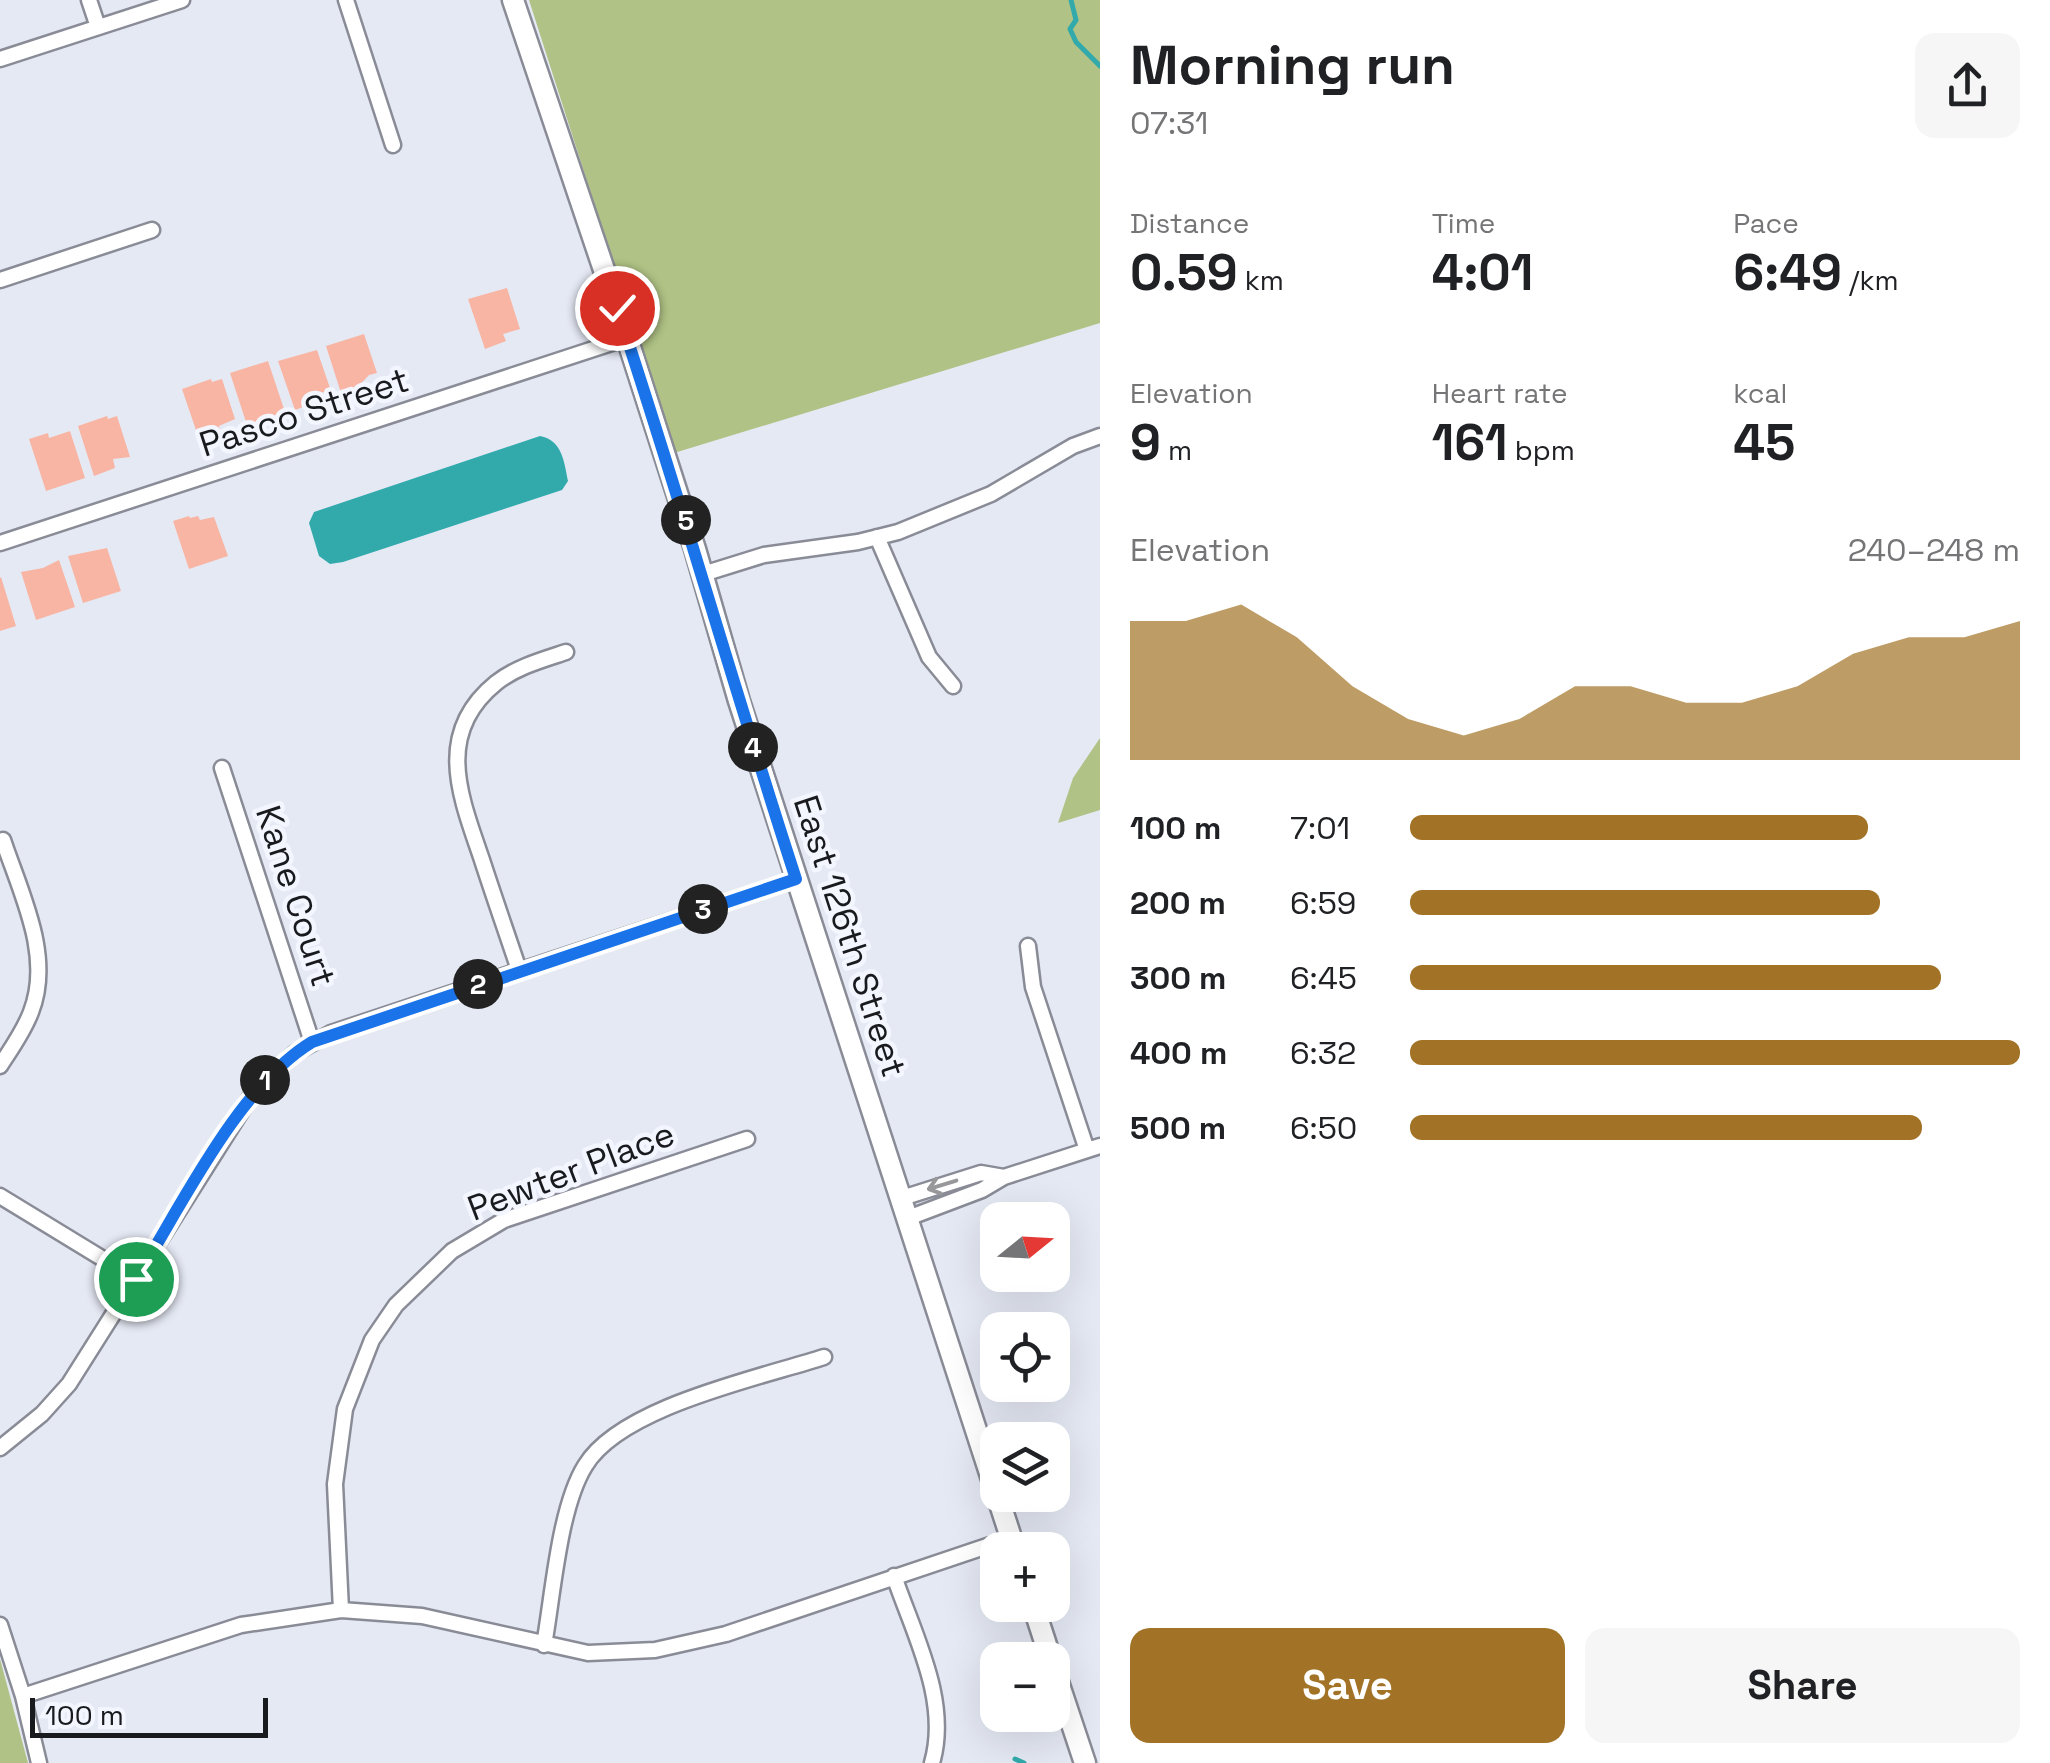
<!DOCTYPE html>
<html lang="en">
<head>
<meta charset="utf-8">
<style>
  body { margin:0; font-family:"Space Grotesk",sans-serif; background:#f6f6f6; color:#202124; height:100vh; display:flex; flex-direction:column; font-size:38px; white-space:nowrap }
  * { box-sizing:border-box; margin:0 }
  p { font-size:32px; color:#757577 }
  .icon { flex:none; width:55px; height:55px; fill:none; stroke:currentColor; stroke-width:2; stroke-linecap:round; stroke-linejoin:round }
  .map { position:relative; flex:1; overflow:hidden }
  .side { display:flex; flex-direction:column; background:#fff; width:950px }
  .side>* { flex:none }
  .needle { width:65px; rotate:72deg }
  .controls { position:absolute; left:980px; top:1202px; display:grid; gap:20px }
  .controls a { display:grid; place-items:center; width:90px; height:90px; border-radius:20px; background:#fff; box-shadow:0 10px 40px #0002; font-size:50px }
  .scale { position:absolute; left:30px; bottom:25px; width:238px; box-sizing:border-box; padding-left:10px; border:5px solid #191a1e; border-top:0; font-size:28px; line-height:35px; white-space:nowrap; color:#191a1e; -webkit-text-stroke:8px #f3f6ff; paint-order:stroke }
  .pin { position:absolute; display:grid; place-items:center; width:85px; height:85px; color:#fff; margin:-42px; border:5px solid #fff; border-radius:50%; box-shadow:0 2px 10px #0007 }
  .km { position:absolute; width:50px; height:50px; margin:-25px; border-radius:50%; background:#222; color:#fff; font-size:28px; line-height:50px; text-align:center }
  .round { display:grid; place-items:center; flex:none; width:105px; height:105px; border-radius:20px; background:#f6f6f6 }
  .overview { display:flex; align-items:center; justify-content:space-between; height:170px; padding:0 30px }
  h1 { font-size:55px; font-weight:700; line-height:75px }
  .metrics { display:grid; grid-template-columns:repeat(3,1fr); gap:15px; height:170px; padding:10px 30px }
  .metrics div { display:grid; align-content:center }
  .metrics b { font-size:50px; font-weight:700 }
  .metrics small { font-size:28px; font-weight:400 }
  .metrics p { font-size:28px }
  .chart { height:280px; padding:20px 30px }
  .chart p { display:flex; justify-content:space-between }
  .chart svg { width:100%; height:180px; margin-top:10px; fill:#a27326; opacity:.7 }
  .button { display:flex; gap:20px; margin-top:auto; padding:20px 30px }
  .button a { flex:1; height:115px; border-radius:20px; background:#a27326; color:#fff; font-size:40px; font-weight:700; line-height:115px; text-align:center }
  .button a+a { background:#f6f6f6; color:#202124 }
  ul { padding:0 30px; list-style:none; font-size:32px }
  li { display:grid; grid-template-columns:160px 120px 1fr; align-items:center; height:75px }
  li i { height:25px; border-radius:12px; background:#a27326 }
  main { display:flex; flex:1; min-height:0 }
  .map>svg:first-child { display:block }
</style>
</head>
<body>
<main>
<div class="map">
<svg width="1100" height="1763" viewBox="0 0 1100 1763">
  <rect width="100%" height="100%" fill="#e5e9f4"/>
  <path fill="#b0c285" d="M529 0H1100V323L674 453Z
    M1100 738V810L1058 823 1073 778Z
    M0 1659 28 1763H0Z"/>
  <path fill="#32aaab" d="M540 436C562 440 564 461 568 481L562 490 343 562 330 564 319 556 309 523 314 512Z"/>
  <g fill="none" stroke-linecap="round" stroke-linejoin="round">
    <path stroke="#32aaab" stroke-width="5" d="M1071 0 1076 20 1070 29 1076 42 1100 66
      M1015 1759 1024 1763"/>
  </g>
  <path fill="#f8b5a3" d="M507 288 520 329 503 334 506 341 485 349 468 299Z
    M364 334 377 373 369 375 357 388 341 393 326 346Z
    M317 350 331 391 313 394 316 402 295 410 278 361Z
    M268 361 285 412 247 425 230 373Z
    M211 379 212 382 222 379 235 419 219 426 220 431 214 434 199 439 182 389Z
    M107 416 108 419 117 416 130 457 113 459 115 468 94 476 78 426Z
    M70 431 85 478 46 491 29 439 48 433 49 438Z
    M189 516 190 518 198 516 200 520 214 517 228 556 189 569 173 521Z
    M107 548 121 591 83 603 68 556Z
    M59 560 75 607 36 620 21 572 43 568Z
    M1 577 16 626 0 631V578Z"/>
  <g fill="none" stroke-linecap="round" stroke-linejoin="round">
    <g stroke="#898c96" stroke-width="19">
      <path id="minor" d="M89 0 98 27
        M346 0 393 145
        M0 59 182 0
        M0 280 152 230
        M877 537 929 657 953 686
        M0 543 627 338
        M703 574 764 555 858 542 898 532 991 494 1073 446 1100 436
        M222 768 312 1042
        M1028 946 1033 987 1087 1150
        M519 970C507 934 494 897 482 860 461 798 433 734 496 683 516 667 542 660 566 652
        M0 1066C11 1049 24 1031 31 1012 53 956 21 894 3 840
        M1004 1177 1100 1146
        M0 1196 136 1279
        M902 1198 981 1173 1004 1177 982 1190 908 1218
        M0 1448 42 1414 69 1384 253 1093 295 1053 331 1033 797 879
        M894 1576C914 1635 950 1701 932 1763
        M341 1610 335 1484 345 1409 372 1340 396 1305 452 1251 504 1220 747 1139
        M0 1625 23 1696 39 1763
        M544 1645C553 1595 559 1508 585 1466 620 1407 759 1378 824 1357
        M23 1696 241 1625 341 1610 422 1616 588 1653 655 1650 726 1634 1011 1538"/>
    </g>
    <g stroke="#898c96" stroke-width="25">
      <path id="secondary" d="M513 0 627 338 695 549 739 701 1015 1550
        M1033 1605 1051 1660
        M1052 1664 1085 1763"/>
    </g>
    <use href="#minor" stroke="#fff" stroke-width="14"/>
    <use href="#secondary" stroke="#fff" stroke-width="20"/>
  </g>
  <defs><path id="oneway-shaft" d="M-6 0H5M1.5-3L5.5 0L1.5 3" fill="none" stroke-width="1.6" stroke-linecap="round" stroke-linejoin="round" transform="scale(2.5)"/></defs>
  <use stroke="#98989a" href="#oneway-shaft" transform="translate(942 1185) rotate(163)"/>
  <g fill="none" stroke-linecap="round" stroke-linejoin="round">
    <g stroke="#fff" stroke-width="20">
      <path id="route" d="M136 1279C182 1205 238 1087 312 1042L796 879C734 689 680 497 617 308"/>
    </g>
    <use href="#route" stroke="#1a73e8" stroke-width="12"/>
  </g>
  <g text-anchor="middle" stroke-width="9" stroke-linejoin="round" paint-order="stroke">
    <g font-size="35" fill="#191a1e" stroke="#f3f6ff">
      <text transform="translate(304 412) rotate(-18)" y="12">Pasco Street</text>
      <text transform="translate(296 896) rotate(72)" y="12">Kane Court</text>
      <text transform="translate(850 936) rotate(72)" y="12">East 126th Street</text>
      <text transform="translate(571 1171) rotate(-21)" y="12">Pewter Place</text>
    </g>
  </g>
</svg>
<div class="controls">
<a><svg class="needle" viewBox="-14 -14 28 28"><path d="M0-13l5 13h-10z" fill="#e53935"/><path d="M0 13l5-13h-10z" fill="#757577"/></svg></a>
<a><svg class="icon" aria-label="locate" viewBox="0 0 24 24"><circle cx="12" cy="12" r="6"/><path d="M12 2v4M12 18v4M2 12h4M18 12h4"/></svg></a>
<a><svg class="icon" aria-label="layers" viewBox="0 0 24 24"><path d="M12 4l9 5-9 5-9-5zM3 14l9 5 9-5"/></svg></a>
<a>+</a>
<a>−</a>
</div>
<div class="scale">100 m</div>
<div class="pin" style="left:136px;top:1279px;background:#1e9e55"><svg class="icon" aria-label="arrive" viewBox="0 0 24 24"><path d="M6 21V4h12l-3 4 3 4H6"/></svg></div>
<div class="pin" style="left:617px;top:308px;background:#d93025"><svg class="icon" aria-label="check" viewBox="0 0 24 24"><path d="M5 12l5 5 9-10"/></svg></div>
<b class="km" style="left:265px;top:1080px">1</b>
<b class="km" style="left:478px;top:984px">2</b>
<b class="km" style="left:703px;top:909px">3</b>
<b class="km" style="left:753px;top:747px">4</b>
<b class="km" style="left:686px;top:520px">5</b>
</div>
<section class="side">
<div class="overview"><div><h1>Morning run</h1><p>07:31</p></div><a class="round"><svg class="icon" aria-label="share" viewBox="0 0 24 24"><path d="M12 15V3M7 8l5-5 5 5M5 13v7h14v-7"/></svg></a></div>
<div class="metrics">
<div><p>Distance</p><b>0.59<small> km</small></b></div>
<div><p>Time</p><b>4:01</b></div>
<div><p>Pace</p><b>6:49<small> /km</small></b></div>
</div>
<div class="metrics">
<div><p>Elevation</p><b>9<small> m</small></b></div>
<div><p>Heart rate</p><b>161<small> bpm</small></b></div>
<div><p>kcal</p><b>45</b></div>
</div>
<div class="chart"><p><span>Elevation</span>240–248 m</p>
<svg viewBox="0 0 160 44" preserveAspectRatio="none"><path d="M0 44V10L10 10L20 6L30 14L40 26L50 34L60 38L70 34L80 26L90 26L100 30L110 30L120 26L130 18L140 14L150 14L160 10V44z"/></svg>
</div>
<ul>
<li><b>100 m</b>7:01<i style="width:75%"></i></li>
<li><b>200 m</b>6:59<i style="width:77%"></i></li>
<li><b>300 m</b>6:45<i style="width:87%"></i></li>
<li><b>400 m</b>6:32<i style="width:100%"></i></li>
<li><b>500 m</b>6:50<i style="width:84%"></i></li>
</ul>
<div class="button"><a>Save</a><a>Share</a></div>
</section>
</main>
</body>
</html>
